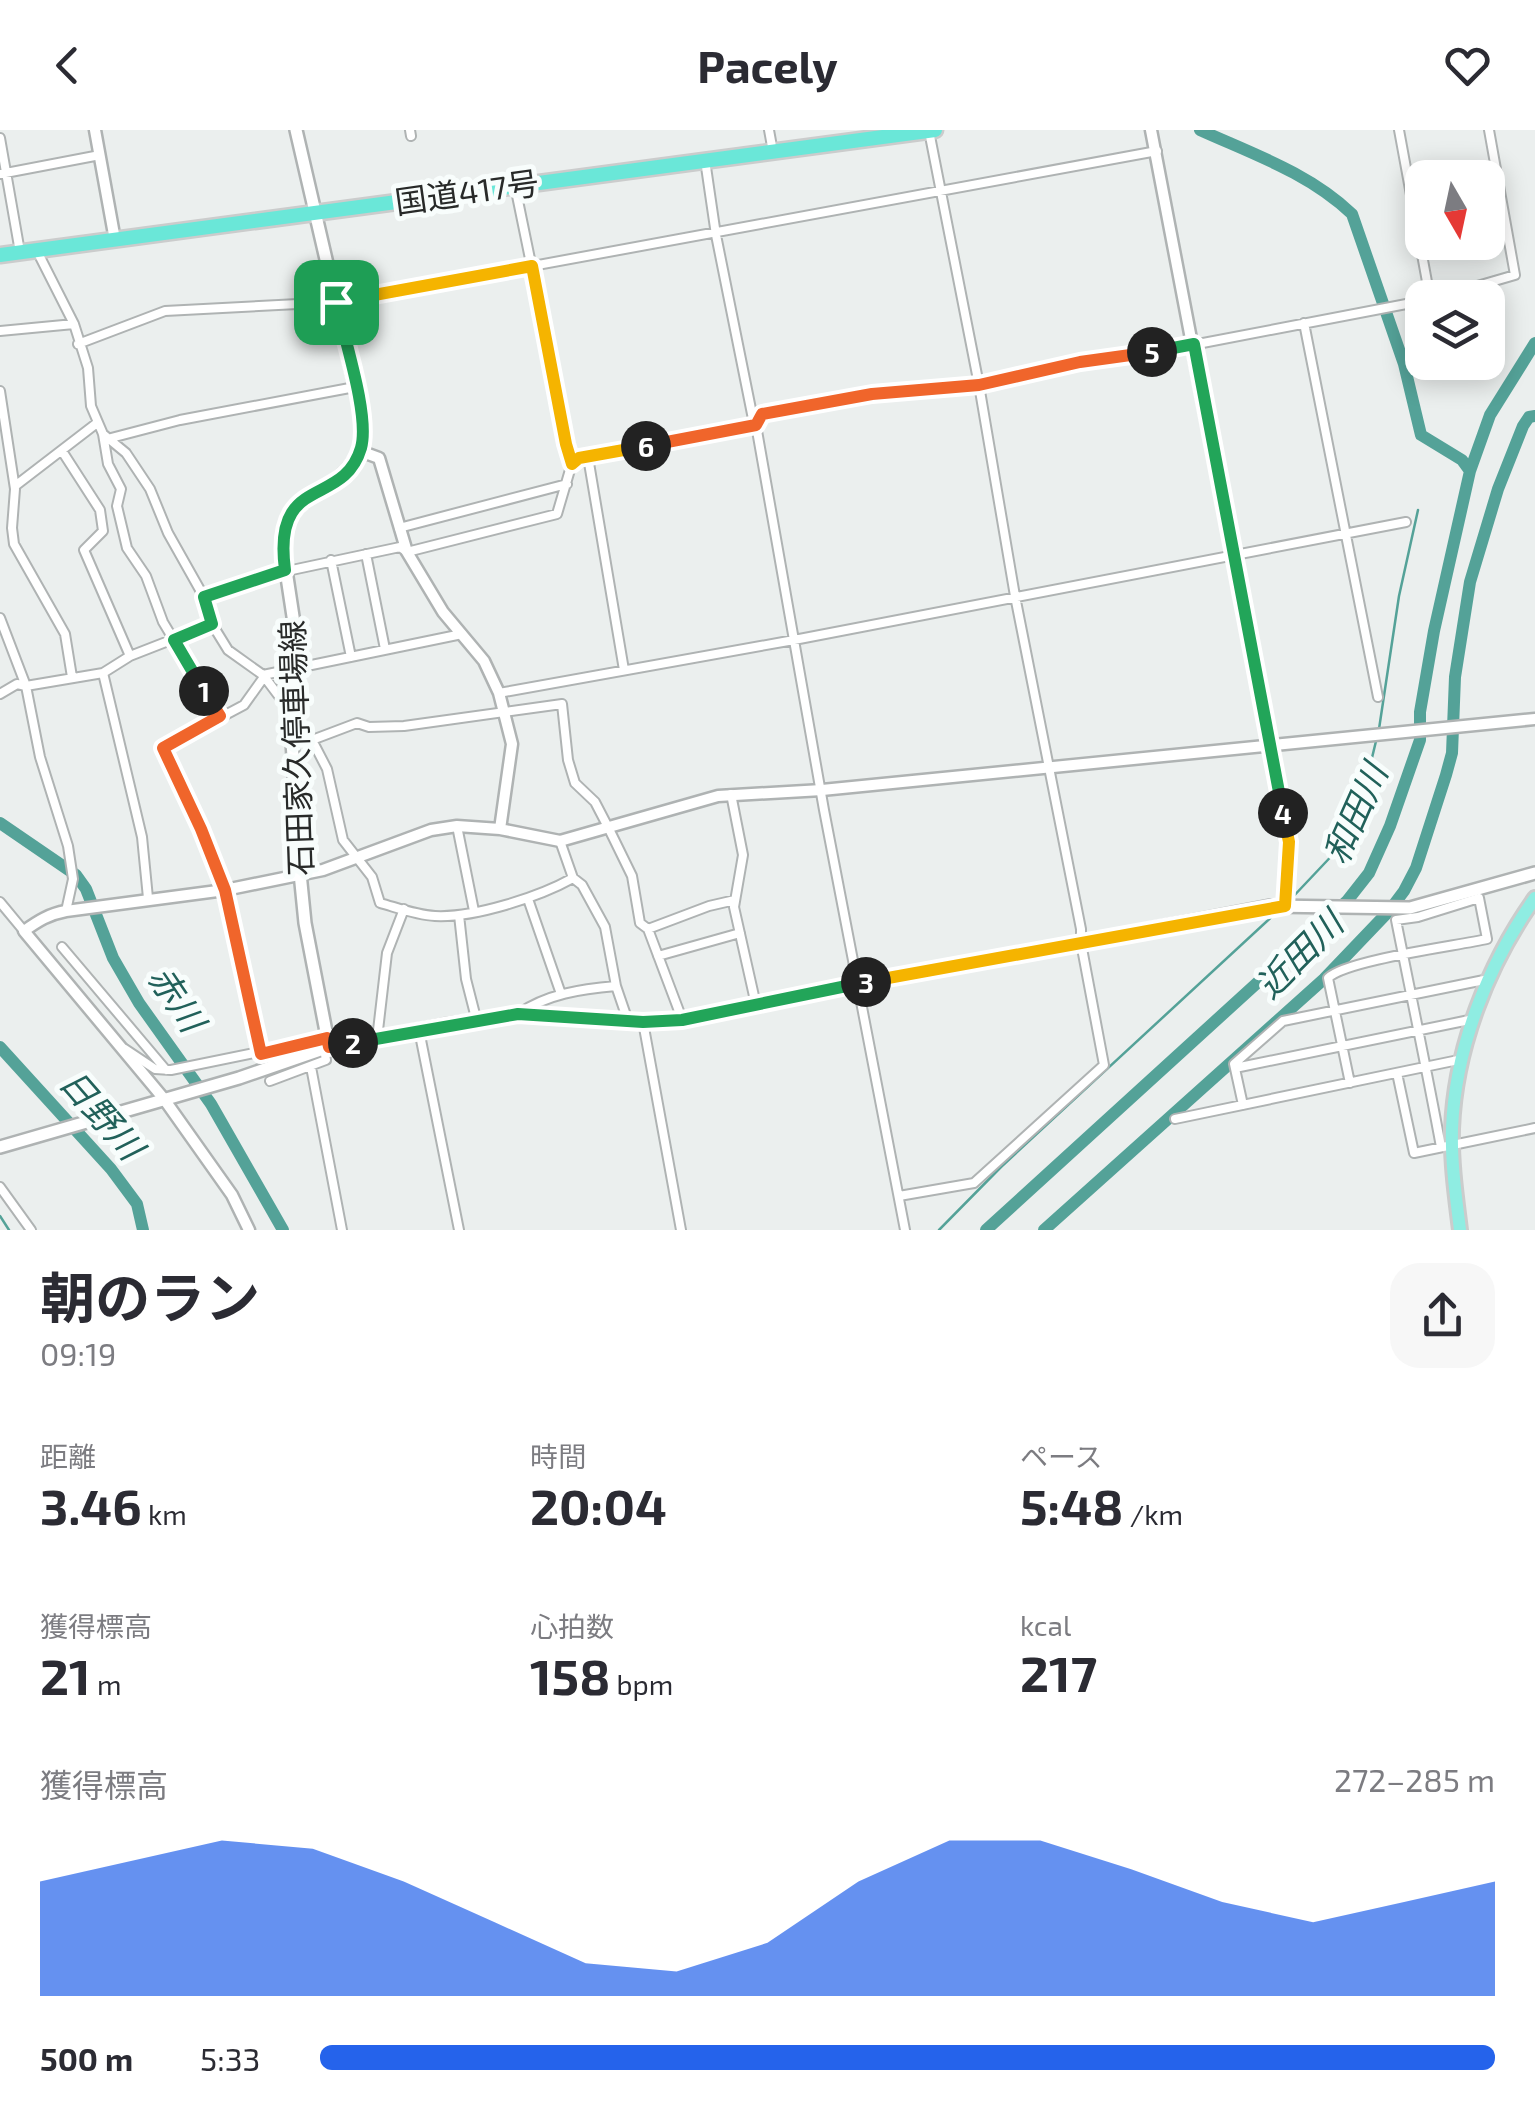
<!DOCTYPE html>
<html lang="ja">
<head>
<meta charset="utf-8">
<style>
  body { margin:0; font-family:"Exo 2","Noto Sans JP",sans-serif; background:#f7f7f7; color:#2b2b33; height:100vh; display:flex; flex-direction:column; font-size:38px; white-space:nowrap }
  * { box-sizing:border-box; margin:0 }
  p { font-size:32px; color:#7c7c81 }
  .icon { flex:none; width:55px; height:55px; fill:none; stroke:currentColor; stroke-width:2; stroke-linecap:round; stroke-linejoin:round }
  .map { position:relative; height:1100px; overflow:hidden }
  .sheet { display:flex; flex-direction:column; background:#fff; flex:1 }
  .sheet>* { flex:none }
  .needle { width:65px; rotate:171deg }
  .buttons { position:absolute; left:1405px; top:30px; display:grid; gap:20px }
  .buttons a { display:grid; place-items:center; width:100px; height:100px; border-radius:20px; background:#fff; box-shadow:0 5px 25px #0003; font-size:50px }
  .pin { position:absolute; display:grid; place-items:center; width:85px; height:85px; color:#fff; margin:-42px; border-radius:20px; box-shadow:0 5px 15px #0006 }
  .km { position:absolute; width:50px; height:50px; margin:-25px; border-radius:50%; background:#222; color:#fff; font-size:28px; line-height:50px; text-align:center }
  .round { display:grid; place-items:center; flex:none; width:105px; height:105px; border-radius:30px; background:#f7f7f7 }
  .summary { display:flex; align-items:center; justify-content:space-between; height:170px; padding:0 40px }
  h1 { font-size:55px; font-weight:700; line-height:75px }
  .metrics { display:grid; grid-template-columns:repeat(3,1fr); gap:15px; height:170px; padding:10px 40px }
  .metrics div { display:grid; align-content:center }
  .metrics b { font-size:50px; font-weight:700 }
  .metrics small { font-size:28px; font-weight:400 }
  .metrics p { font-size:28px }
  .chart { height:280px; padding:20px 40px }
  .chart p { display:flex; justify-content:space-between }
  .chart svg { width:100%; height:180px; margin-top:10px; fill:#2563eb; opacity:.7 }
  ul { padding:0 40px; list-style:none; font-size:32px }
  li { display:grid; grid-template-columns:160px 120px 1fr; align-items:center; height:75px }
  li i { height:25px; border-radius:12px; background:#2563eb }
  header { display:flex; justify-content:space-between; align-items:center; height:130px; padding:0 40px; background:#fff; font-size:45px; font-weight:700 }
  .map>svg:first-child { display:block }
</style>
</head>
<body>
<header><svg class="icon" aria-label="back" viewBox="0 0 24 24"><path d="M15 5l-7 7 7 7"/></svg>Pacely<svg class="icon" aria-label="heart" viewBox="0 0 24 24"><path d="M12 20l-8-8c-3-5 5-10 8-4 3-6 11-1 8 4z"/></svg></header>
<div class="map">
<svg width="1535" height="1100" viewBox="0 0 1535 1100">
  <rect width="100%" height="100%" fill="#ebefee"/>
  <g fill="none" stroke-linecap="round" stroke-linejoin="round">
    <path stroke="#54a298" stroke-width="2.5" d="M1379 599 1399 466 1418 380
      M1289 771 1340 717 1364 661 1377 607
      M0 1086 9 1100
      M939 1100 1001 1037 1279 780"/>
    <path stroke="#54a298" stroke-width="12" d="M1200 0C1253 24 1309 43 1352 84L1404 234 1421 305 1462 330 1470 341
      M0 693 76 745 86 759 113 828 139 873 211 974 283 1100
      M0 917 111 1039 137 1074 143 1100
      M986 1100 1347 771 1369 743 1390 696 1420 610V582L1434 501 1470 341 1490 285 1535 213
      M1044 1100 1324 849 1389 781 1404 761 1416 738 1446 645 1452 623 1455 547 1470 452 1498 359 1523 296 1529 287 1535 286"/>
    <g stroke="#afb3b3" stroke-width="12">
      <path id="minor" d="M410 0 411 6
        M769 0 773 22
        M1399 0 1430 168
        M0 8 20 122
        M705 30 716 105 754 294
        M0 44 100 25
        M37 121 74 194 88 238 91 276 103 304 108 334 121 359 117 376 127 418 146 446 163 492 220 587
        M1436 168 1515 145 1489 0
        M1304 193 1378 567
        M0 201 74 194
        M78 214 165 181 337 172 1157 21
        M0 261 15 359 12 398 14 414 65 504 72 547
        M103 304 126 323 150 359 168 403 204 467 212 494 228 520 263 545 312 610 327 639 343 710 372 747 380 773C398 778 416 785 435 786 474 788 539 767 573 748
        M111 308 180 290 355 257
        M62 321 100 380 103 401 84 420 130 526
        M588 327 624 540
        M572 333 579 328 756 295
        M15 356 97 293
        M399 398 567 354
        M366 424 385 519
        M331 430 351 527
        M204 467 259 447 400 417 407 422 557 384 572 333 515 56
        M0 488 26 556 40 627 68 716 73 749 66 781
        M103 543 142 707 148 768
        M263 545 462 504
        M499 563 794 510 1406 392
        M0 564 17 554 26 556 103 543 130 526 212 494
        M312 610 357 593 369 597 404 596 562 574 568 630 575 653 595 672 609 699 632 746 640 793 648 799 682 889
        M1269 616 1289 712 1285 776
        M731 664 743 725 734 777 756 875
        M457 696 474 781
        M560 711 573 748 582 755 605 797 616 856 628 891
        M528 769 561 864
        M0 772 24 801
        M459 785 466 849 477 892
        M648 799 709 776 735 770
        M62 817 166 940
        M658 826 740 803
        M518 884C547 864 581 859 616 856
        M643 892 681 1100
        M419 900 459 1100
        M377 909 387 823 404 779
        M125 919 155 939 171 940 327 908
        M261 924 225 760 201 699 163 618 244 575 264 547
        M311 937 342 1100
        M1235 938 1474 889
        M1397 943 1414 1023 1535 998
        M270 951 326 930 324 919
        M1350 953 1328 848C1346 830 1456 816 1487 809L1479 768 1418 787 1396 790C1411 865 1427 941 1441 1017
        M1243 975 1234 934 1283 891 1489 849
        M1175 989 1463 929
        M0 1057 31 1100
        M899 1066 974 1053 1104 935 1081 813V799L1015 466 979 255 929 1
        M905 1100 824 680 756 295 762 284 872 264 979 255 1080 232 1161 221 1422 171"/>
    </g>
    <g stroke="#afb3b3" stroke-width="15">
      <path id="tertiary" d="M95 0 115 110
        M1151 0 1269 616
        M360 321 379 328 407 422 443 482 484 531 499 563 512 614 500 699
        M249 1100 232 1065 164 969 24 801C38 791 49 784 66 781L225 760 323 740 431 700 457 696 500 699 560 711 718 666 822 660 1535 589"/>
    </g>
    <g stroke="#afb3b3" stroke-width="16">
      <path id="secondary" d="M296 0 364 293C362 303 363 315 358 324 337 366 288 359 282 414L294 493 292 611 300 743 305 793 329 917
        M0 1017 239 948 329 917 444 895 518 884 643 892 682 889 1270 776 1410 778 1535 743"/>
    </g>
    <g stroke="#cbcccc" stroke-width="18">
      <path id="primary" d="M1460 1100C1456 1067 1451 1033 1452 999 1455 918 1488 834 1535 768"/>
    </g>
    <g stroke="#cbcccc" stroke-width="19">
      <path id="trunk" d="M0 125 935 0"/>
    </g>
    <use href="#minor" stroke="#fff" stroke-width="8"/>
    <use href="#tertiary" stroke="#fff" stroke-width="10"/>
    <use href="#secondary" stroke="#fff" stroke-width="11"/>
    <use href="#primary" stroke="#8fede2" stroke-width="12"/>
    <use href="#trunk" stroke="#6ae7d8" stroke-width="14"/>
  </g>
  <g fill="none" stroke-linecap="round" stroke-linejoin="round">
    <g stroke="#fff" stroke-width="20">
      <path id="split-1" d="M204 561 174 510 212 494 204 467 285 440C272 342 343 379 361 318 370 286 344 208 336 172"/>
    </g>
    <g stroke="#fff" stroke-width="20">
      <path id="split-2" d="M204 561 220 586 163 618 201 699 225 760 261 924 327 908 329 917 353 913"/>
    </g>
    <g stroke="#fff" stroke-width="20">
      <path id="split-3" d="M353 913 518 884 643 892 682 890 866 852"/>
    </g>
    <g stroke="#fff" stroke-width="20">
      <path id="split-4" d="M866 852 1285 776 1289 712 1283 683"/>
    </g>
    <g stroke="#fff" stroke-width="20">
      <path id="split-5" d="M1152 222 1194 214 1283 683"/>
    </g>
    <g stroke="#fff" stroke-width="20">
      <path id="split-6" d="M646 316 756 295 762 284 872 264 979 255 1080 232 1152 222"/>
    </g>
    <g stroke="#fff" stroke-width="20">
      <path id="split-7" d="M336 172 532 136 566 314 572 334 579 328 646 316"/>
    </g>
    <use href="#split-1" stroke="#22a559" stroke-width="12"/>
    <use href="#split-2" stroke="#f0652b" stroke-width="12"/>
    <use href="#split-3" stroke="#22a559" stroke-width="12"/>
    <use href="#split-4" stroke="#f5b400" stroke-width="12"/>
    <use href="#split-5" stroke="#22a559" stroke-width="12"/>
    <use href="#split-6" stroke="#f0652b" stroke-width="12"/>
    <use href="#split-7" stroke="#f5b400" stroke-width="12"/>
  </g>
  <g text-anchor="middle" stroke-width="10" stroke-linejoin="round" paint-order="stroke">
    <g font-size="32" fill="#282a29" stroke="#f8fdfc">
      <text transform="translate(467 63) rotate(-8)" y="11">国道417号</text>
      <text transform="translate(297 618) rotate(-92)" y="11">石田家久停車場線</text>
    </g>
    <g font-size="35" font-style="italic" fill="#21615a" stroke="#f8fdfc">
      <text transform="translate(1356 684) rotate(-66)" y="12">和田川</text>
      <text transform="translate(1300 825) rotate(-45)" y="12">近田川</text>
      <text transform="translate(176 869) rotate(56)" y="12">赤川</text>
      <text transform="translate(101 985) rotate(49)" y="12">日野川</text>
    </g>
  </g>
</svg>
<div class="buttons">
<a><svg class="needle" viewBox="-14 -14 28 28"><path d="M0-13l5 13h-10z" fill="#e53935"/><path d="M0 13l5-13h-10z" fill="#7c7c81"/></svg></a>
<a><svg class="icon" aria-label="layers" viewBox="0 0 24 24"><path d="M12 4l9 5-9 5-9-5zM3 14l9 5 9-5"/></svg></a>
</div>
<div class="pin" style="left:336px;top:172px;background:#1e9e55"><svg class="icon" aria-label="arrive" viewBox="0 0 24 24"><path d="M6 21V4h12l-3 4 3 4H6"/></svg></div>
<b class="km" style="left:204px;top:561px">1</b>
<b class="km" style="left:353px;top:913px">2</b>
<b class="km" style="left:866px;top:852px">3</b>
<b class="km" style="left:1283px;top:683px">4</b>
<b class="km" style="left:1152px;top:222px">5</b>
<b class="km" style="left:646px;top:316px">6</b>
</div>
<section class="sheet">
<div class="summary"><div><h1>朝のラン</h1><p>09:19</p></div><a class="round"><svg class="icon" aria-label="share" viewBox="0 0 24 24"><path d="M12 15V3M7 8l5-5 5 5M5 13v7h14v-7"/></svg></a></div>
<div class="metrics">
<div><p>距離</p><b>3.46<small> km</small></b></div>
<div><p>時間</p><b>20:04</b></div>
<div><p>ペース</p><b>5:48<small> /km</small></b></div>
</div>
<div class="metrics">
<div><p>獲得標高</p><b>21<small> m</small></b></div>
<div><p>心拍数</p><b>158<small> bpm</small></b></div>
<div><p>kcal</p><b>217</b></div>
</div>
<div class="chart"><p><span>獲得標高</span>272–285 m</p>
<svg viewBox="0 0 160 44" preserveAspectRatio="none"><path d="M0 44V16L10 11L20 6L30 8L40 16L50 26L60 36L70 38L80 31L90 16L100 6L110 6L120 13L130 21L140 26L150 21L160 16V44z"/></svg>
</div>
<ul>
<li><b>500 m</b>5:33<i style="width:100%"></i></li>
</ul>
</section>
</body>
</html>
